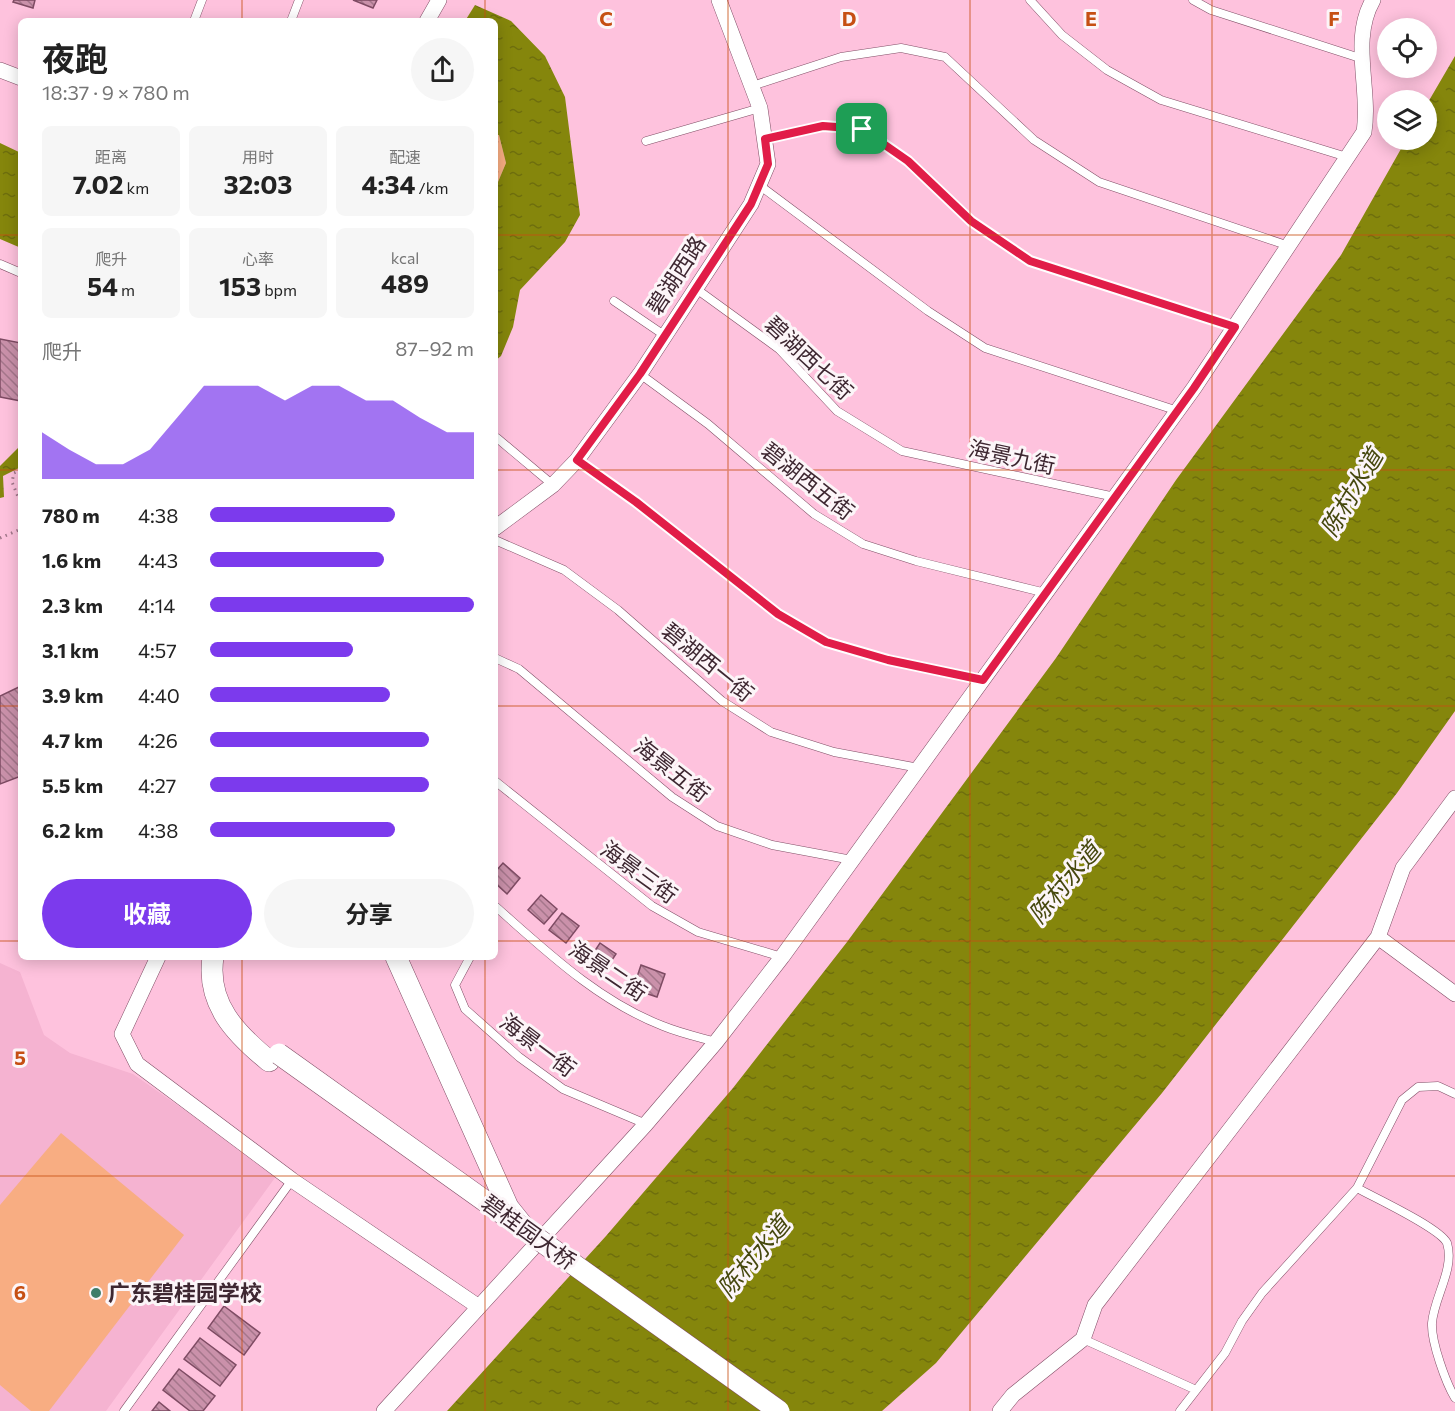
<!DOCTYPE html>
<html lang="zh">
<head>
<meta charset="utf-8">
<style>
  body { margin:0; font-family:Commissioner,"Noto Sans SC",sans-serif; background:#f6f6f6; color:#222; height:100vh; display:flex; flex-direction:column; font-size:22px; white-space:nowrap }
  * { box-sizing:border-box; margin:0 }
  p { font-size:20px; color:#767676 }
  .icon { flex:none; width:33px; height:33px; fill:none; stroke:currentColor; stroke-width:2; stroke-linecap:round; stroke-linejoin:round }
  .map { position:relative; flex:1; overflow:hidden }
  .details { position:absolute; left:18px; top:18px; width:480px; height:942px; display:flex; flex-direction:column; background:#fff; border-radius:9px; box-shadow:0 3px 15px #0003 }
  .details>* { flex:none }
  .fabs { position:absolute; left:1377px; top:18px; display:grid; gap:12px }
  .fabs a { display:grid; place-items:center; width:60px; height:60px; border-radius:50%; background:#fff; box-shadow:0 3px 15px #0003; font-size:30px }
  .pin { position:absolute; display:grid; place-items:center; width:51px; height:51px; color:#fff; margin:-26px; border-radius:12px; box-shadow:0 3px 9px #0006 }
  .round { display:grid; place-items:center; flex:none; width:63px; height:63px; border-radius:32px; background:#f6f6f6 }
  .summary { display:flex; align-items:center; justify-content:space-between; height:102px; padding:0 24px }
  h1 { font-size:33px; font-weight:700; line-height:45px }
  .metrics { display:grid; grid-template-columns:repeat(3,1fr); gap:9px; height:102px; padding:6px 24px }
  .metrics div { display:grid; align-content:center; border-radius:9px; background:#f6f6f6; text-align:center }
  .metrics b { font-size:26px; font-weight:700 }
  .metrics small { font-size:16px; font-weight:400 }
  .metrics p { font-size:16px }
  .chart { height:168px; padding:12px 24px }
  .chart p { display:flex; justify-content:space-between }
  .chart svg { width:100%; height:108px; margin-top:6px; fill:#7c3aed; opacity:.7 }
  .primary-button { display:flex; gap:12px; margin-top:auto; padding:12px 24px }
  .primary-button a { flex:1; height:69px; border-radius:36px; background:#7c3aed; color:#fff; font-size:24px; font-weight:700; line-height:69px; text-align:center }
  .primary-button a+a { background:#f6f6f6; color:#222 }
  ul { padding:0 24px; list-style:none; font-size:20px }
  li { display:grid; grid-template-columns:96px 72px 1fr; align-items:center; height:45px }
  li i { height:15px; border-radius:8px; background:#7c3aed }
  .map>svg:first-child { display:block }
</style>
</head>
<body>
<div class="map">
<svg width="1455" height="1411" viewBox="0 0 1455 1411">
  <defs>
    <pattern id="park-tufts" width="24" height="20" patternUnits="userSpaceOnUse" patternTransform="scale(1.5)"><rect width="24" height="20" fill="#f8ad82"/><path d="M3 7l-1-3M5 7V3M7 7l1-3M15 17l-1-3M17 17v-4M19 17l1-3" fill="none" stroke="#ca8d6b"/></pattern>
    <pattern id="water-ripples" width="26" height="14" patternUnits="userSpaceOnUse" patternTransform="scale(1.5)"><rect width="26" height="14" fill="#85860c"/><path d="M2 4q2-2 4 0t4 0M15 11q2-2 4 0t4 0" fill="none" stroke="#6e6e0d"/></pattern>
    <pattern id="building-back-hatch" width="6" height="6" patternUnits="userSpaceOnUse" patternTransform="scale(1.5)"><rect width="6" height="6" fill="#ca91aa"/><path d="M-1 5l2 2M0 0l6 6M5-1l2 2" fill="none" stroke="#a5768b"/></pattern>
  </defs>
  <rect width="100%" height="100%" fill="#fec2dd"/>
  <path fill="#f5b3d1" d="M0 963 20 972 44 1035 70 1053 133 1074 277 1175 106 1411H0Z"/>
  <path fill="#f8ad82" d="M61 1133 184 1235 49 1411H31L0 1385V1205Z"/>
  <path fill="url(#park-tufts)" d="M495 135H499L506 163 495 189Z"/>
  <path fill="url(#water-ripples)" d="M475 5 511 21 545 56 565 97 580 215 565 242 520 290 513 327 501 356 495 361V189L506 163 499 135H495V21H465Z
    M1455 56V711L1397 793 1162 1093 936 1363 882 1411H447L606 1236 733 1088 847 942 1056 658 1176 480 1341 255 1406 140H1426L1427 104Z
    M0 143 21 153V248L0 239Z
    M21 445V467L3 476 4 497 0 498V466Z"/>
  <path fill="url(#building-back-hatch)" stroke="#7e4b63" stroke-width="1.5" d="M14 0H35L33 8 13 2Z
    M353 0H377L373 8Z
    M0 339 21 343V401L0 397Z
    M21 686V776L0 784V696Z
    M503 863 520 878 507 894 495 883V872Z
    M541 895 557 909 544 924 528 910Z
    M562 913 579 926 566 943 549 930Z
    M600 943 616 954 604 972 588 961Z
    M641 965 665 974 657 997 633 989Z
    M224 1306 260 1333 244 1355 208 1328Z
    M200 1338 236 1365 220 1386 184 1359Z
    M179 1369 215 1396 203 1411H190L163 1390Z
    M159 1402 170 1411H152Z"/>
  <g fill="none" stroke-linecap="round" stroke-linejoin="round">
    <g stroke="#824f67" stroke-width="9">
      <path id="lane" d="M1030 0 1062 35 1107 70 1161 100 1347 157
        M1193 0 1211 10 1363 59
        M194 21 202 0
        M291 21 299 0
        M752 86 841 57 901 48 945 57 1034 140 1099 182 1289 246
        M765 139 823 126 862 130 908 161 971 221 1030 261 1235 327
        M646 141 760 108
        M759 185 928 311 985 348 1178 411
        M0 264 21 273
        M695 288 779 349 837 411 902 451 1115 497
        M614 301 664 335
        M640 374 708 424 814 514 863 544 916 561 1046 593
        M497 438 553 485
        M577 460 636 502 778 614 826 642 888 660 983 679
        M495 540 564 570 618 610 722 701 771 732 834 752 919 768
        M495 658 519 669 672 797 717 826 772 845 852 860
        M495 781 652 906 698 932 782 957
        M495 906C546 951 598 1001 663 1026 680 1033 698 1037 716 1042
        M470 957 455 985 465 1009 519 1057 563 1089 646 1124
        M1357 1188C1375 1198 1440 1228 1447 1243 1455 1269 1434 1297 1432 1323 1431 1342 1446 1383 1455 1398
        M1083 1339 1194 1389
        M124 1411 292 1180
        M1180 1411 1225 1353 1242 1321 1262 1293 1357 1188 1402 1100 1418 1087 1438 1086 1455 1094"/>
    </g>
    <g stroke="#824f67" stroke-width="16">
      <path id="street" d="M427 21 439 0
        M0 70 21 78
        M495 528 553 485 577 460 640 374 751 204 768 164 760 108 719 0
        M1378 937 1455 994
        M158 957 122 1034 137 1064 292 1180 479 1307
        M384 1411 646 1124 716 1042 782 957 1194 388 1364 132C1371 89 1350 40 1373 0
        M1000 1411 1013 1395 1083 1339 1095 1305 1378 937 1403 868 1455 798"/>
    </g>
    <g stroke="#824f67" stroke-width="22">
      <path id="secondary" d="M213 957C206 1004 236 1034 269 1061
        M396 957 508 1207 524 1227"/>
    </g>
    <path stroke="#a1778a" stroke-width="3" stroke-dasharray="1.5 4.5" stroke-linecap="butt" d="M21 470 14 473 12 482 21 504
      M0 538 21 529"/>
    <use href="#lane" stroke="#fff" stroke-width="8"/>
    <use href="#street" stroke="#fff" stroke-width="15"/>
    <use href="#secondary" stroke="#fff" stroke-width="21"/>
    <g stroke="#824f67" stroke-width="22" stroke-linecap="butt">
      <path id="secondary-bridge" d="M279 1054 779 1411"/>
    </g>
    <use href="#secondary-bridge" stroke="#fff" stroke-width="21"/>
  </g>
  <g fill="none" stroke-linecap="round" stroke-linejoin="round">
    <g stroke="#fff" stroke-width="12">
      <path id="route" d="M823 126 862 129 908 161 971 221 1030 261 1235 327 1194 388 983 680 888 660 826 642 778 614 636 502 577 460 640 374 751 204 768 164 765 139Z"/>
    </g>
    <use href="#route" stroke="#e11d48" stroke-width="8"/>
  </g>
  <path fill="none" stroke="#c64f13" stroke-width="1.5" stroke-opacity="0.55" d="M242 0V21M485 0V21M728 0V1411M970 0V1411M1212 0V1411M0 235H21M495 235H1455M0 470H21M495 470H1455M0 706H21M495 706H1455M0 941H21M495 941H1455M242 957V1411M485 957V1411M0 1176H1455"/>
  <circle fill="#3f7d69" stroke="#fcf5f8" stroke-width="2" cx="96" cy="1293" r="6"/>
  <g text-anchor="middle" stroke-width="6" stroke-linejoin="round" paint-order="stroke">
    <g font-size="22" fill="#3e2731" stroke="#fcf5f8">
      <text transform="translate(676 275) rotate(-57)" y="8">碧湖西路</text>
      <text transform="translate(809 358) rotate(43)" y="8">碧湖西七街</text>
      <text transform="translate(1012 457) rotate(12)" y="8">海景九街</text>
      <text transform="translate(808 481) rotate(38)" y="8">碧湖西五街</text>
      <text transform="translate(708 662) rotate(39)" y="8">碧湖西一街</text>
      <text transform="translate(672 770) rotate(38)" y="8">海景五街</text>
      <text transform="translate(639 872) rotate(36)" y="8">海景三街</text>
      <text transform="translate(608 971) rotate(34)" y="8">海景二街</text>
      <text transform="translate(538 1045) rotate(37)" y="8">海景一街</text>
      <text transform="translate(529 1232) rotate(36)" y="8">碧桂园大桥</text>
    </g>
    <g font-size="22" font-weight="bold" fill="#3e2731" stroke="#fcf5f8" text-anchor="start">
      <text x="108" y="1301">广东碧桂园学校</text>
    </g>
    <g font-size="24" font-style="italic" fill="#46480e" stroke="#fcf5f8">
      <text transform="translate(1352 493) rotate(-59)" y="8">陈村水道</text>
      <text transform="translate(1065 883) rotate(-50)" y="8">陈村水道</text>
      <text transform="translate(754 1257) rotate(-50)" y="8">陈村水道</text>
    </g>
  </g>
  <g font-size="20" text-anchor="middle" font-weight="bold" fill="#c64f13" stroke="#fcf5f8" stroke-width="6" stroke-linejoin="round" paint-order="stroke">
    <text x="606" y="26">C</text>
    <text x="849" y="26">D</text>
    <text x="1091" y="26">E</text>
    <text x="1334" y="26">F</text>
    <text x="20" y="1065">5</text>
    <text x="20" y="1300">6</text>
  </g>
</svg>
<div class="fabs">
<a><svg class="icon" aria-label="locate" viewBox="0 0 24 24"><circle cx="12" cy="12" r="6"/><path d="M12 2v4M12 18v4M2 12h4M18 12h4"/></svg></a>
<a><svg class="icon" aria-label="layers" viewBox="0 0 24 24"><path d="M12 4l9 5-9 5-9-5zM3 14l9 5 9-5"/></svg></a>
</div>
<div class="pin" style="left:862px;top:129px;background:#1e9e55"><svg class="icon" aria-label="arrive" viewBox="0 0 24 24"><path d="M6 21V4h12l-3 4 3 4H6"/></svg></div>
<section class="details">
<div class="summary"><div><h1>夜跑</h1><p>18:37 · 9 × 780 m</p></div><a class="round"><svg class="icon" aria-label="share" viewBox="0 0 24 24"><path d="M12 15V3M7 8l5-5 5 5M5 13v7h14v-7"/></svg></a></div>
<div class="metrics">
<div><p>距离</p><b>7.02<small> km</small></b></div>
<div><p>用时</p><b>32:03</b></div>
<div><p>配速</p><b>4:34<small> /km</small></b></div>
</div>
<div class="metrics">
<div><p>爬升</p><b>54<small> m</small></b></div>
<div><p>心率</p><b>153<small> bpm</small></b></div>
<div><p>kcal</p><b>489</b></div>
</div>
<div class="chart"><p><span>爬升</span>87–92 m</p>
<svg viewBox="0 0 160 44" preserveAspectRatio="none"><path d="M0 44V25L10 32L20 38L30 38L40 32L50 19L60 6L70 6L80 6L90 12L100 6L110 6L120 12L130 12L140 19L150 25L160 25V44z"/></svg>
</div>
<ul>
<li><b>780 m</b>4:38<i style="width:70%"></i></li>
<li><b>1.6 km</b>4:43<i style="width:66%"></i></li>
<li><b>2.3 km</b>4:14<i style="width:100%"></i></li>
<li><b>3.1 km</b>4:57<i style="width:54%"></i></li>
<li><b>3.9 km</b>4:40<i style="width:68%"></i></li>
<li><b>4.7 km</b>4:26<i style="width:83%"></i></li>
<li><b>5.5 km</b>4:27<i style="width:83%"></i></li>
<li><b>6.2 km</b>4:38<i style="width:70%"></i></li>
</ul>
<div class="primary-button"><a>收藏</a><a>分享</a></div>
</section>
</div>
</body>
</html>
